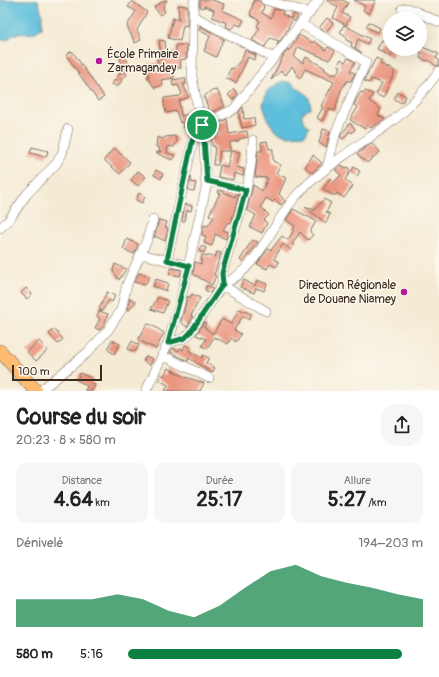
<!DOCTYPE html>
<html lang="fr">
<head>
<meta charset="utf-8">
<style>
  body { margin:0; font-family:Pangolin,sans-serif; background:#f6f6f6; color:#222; height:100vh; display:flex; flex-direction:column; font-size:15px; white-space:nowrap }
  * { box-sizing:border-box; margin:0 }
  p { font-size:13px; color:#767676 }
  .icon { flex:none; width:22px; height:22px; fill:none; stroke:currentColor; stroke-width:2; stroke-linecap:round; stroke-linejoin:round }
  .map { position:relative; height:391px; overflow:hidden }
  .side { display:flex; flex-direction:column; background:#fff; flex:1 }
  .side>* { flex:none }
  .controls { position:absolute; left:383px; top:12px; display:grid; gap:8px }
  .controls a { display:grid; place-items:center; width:44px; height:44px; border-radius:50%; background:#fff; box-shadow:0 4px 16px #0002; font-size:20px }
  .scale { position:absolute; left:12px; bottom:10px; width:90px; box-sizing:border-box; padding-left:4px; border:2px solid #3b2a1e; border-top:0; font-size:11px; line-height:14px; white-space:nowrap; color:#3b2a1e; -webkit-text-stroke:3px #fbf7ec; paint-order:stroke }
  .pin { position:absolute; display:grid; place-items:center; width:34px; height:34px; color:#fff; margin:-17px; border:2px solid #fff; border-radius:50%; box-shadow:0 1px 4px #0007 }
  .round { display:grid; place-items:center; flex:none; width:42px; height:42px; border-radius:16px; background:#f6f6f6 }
  .overview { display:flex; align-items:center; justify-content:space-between; height:68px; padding:0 16px }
  h1 { font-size:22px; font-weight:700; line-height:30px }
  .stats { display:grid; grid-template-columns:repeat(3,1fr); gap:6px; height:68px; padding:4px 16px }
  .stats div { display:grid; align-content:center; border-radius:10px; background:#f6f6f6; text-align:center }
  .stats b { font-size:20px; font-weight:700 }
  .stats small { font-size:11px; font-weight:400 }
  .stats p { font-size:11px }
  .chart { height:112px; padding:8px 16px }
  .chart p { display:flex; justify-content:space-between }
  .chart svg { width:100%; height:72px; margin-top:4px; fill:#0b8043; opacity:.7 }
  ul { padding:0 16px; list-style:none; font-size:13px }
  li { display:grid; grid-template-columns:64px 48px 1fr; align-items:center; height:30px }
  li i { height:10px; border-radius:5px; background:#0b8043 }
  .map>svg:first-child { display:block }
</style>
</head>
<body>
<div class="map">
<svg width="439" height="391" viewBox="0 0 439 391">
  <rect width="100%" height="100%" fill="#fbf7ec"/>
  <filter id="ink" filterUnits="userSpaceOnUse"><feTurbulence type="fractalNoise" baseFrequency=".025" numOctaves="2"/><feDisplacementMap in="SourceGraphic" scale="8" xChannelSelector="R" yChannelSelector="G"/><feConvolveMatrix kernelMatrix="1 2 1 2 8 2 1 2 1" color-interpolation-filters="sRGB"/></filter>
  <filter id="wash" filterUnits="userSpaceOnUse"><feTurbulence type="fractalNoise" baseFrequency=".012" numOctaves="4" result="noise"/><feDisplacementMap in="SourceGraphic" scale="16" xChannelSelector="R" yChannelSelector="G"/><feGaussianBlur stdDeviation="0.9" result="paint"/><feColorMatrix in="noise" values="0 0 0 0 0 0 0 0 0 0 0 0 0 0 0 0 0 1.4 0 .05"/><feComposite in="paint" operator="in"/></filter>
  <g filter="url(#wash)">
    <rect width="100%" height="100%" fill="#f5ebd5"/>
    <path fill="#5dbfdb" stroke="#4c747c" d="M0 0H38L42 14V28L33 33 13 34 9 39 2 40 0 39Z
      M282 81 292 83 309 97 311 108 302 113V118L309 128 305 135 286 136 275 131 268 120 263 104 267 91Z"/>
    <g id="blocks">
      <path fill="#eb9680" d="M165 0H167L163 7 165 12 160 15 154 7Z
        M200 0H212L224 4 222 10 244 20 241 26 236 24 231 29 226 26 227 23 212 17 214 10 204 6V8L200 7Z
        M254 0 259 1 264 6 262 13 271 18 274 9 283 11 282 14 291 19 293 14 298 16 295 21 292 20 286 32 277 45 279 41 270 38 265 47 252 40 260 28 257 27 260 21 250 15Z
        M326 0H343L348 3 342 13 350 17 346 25 333 18 338 7Z
        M354 0H376L369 14 363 10 365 6Z
        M132 1 147 12 137 30 141 40 135 43 127 26 136 11 128 7Z
        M178 5 187 6V26L183 25 180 41 168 38 173 18 179 20Z
        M327 18 333 23 326 32 319 28Z
        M369 22 380 28 378 33 366 27Z
        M344 25 370 39 367 44 358 39 355 48 362 53 351 46 352 43 346 40 347 37 340 32Z
        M200 26 225 40H223L216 57 204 51 210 36 199 30Z
        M299 35 313 43 314 41 326 50 328 47 335 51 329 60 298 47 294 57 303 63 306 57 325 68 324 69 332 75 333 73 336 75 341 66 338 65 341 59 345 62 348 58 355 62 350 71 355 73 351 81H347L341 90 335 111 328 109 322 121 317 118 323 107 321 106 334 82 305 69 300 79 292 66 286 75 281 71 271 80 283 56 288 49 289 51Z
        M159 40 165 41 166 53 176 52V45H187L186 59 180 60 181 68H173L174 78 161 80 163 85 155 88 147 77H149L147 70H149L148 64 158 63 157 59 161 58Z
        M382 40 390 44V49H395L391 57 377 49Z
        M420 46 439 54 436 58 439 60V65L436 66 428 60 427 61 420 58 422 53 420 52Z
        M118 50 124 52 128 63 123 66 119 57 116 56Z
        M245 50 256 55 254 60 248 57 236 83 226 78 231 68 233 69 241 60Z
        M72 51 104 97 98 101 66 55Z
        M376 58 382 61 380 64 395 71 383 98 376 94 382 83 371 79 369 83 364 81Z
        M124 70 127 75 121 79 122 81 117 87 113 84 111 85 120 73Z
        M185 78 186 84H183L189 97 179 101 181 116 188 114 190 120 194 119 189 130 184 128 182 122 180 123 176 111 166 113 164 104V98L180 96 182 94 178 85 173 86 172 80Z
        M234 89 238 94 233 100 228 95Z
        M217 90 225 106 210 113 204 97 210 91Z
        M365 91 373 94 369 101 381 109 378 115 385 119 371 128 367 125 365 129 350 120 358 107 354 105 356 100 361 92 364 93Z
        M398 92 406 96 402 103 394 99Z
        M243 107 244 119 254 118 255 125 242 128 238 113Z
        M227 119 229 134 247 131 248 137 239 139V141L230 142V151H220L218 165H213L215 146H212L211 136 220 134 216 125Z
        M350 123 355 129 352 133 350 131 343 139 341 138V135Z
        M323 129 330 131 326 147 319 143Z
        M175 136 177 141 174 147 168 146 167 153 175 155 172 160 156 153 157 152H161L159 151 160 148 156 147 157 137 164 139 165 137Z
        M267 141 269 149H273V161L281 165 276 173 286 178 279 194 285 201 281 205 275 200 273 202 266 198 261 207 269 215 264 220 267 223 262 233 250 227 256 215 247 210 253 185 262 191 268 178 255 177 258 151H262L261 142Z
        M372 143 380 152 367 163 357 154Z
        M32 147 48 151 46 157 30 153Z
        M114 148 130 162 120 174 104 160Z
        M231 151 240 152 236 167 244 169 243 176 234 173 233 180 218 177 220 165 227 167Z
        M313 155 322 163 312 173 305 167Z
        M341 165 346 168 348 167 350 172 345 180 353 186 344 198 337 193 336 195H332L323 189 330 178 333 183 341 175 335 170Z
        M354 167 360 171 357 176 351 172Z
        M156 170 163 174 161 179 154 175Z
        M138 171 146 177 138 186 131 180Z
        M191 177V182L196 183 194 191 188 190Z
        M219 190 235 197 236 194H239L231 223 228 222 223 230 228 232 226 239 215 234 212 246 204 243 206 236 202 235 204 225 208 226 214 217 209 215 220 193H218Z
        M139 193 145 197 142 203 136 200Z
        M324 199 331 203 326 212 330 214 326 223 305 207 315 210Z
        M185 204 192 206 191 211 187 210 185 221H182Z
        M293 209 316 221 310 232 313 235 308 240 300 232 292 244 294 245 291 250 283 244 274 259 279 262 276 267 270 264 267 269 257 264 268 249 271 250 282 236 288 240 294 230H293L295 226 286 220Z
        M159 220 167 222 165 227 168 228 165 241 155 236 154 238Z
        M127 239 138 244 134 254 123 249Z
        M252 240 258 242 243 262 240 260Z
        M201 246 206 248 204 253 199 251Z
        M217 252 221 253 214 275 216 276 212 285 193 274 195 262 201 264 202 255 215 257Z
        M115 264 126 269 119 280 113 271Z
        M171 268 181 270 180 276 169 274Z
        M139 273 150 276 145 285 134 282Z
        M156 279 168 283 166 291 153 286Z
        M244 280 255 286 257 280 267 284 264 291 256 288 254 293 240 287Z
        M207 285 213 288 210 293 205 290Z
        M26 288 32 294 27 299 21 293Z
        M107 292 115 296 112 302 109 300 102 311 99 309Z
        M192 294 200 298 191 316 193 317 187 327 181 322 187 298 188 296 190 298Z
        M158 297 168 301 163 313 151 309Z
        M130 298 136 302 129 310H127Z
        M239 309 252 314 249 319 243 316 234 330 241 334 236 342 231 338 228 344 214 337 207 349 202 346 206 339 196 335 204 322 206 323 204 327 213 334 222 319 231 324Z
        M99 311 108 314 104 325 100 330 95 328 100 319 97 316Z
        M147 324 152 325 164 333 156 349 138 340Z
        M54 329 63 339 58 344 49 334Z
        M112 340 120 344 114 354 107 349Z
        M39 341 48 350 36 361 27 352Z
        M132 341 139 345 135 352 128 349Z
        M185 345 191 348 189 351 202 358 203 355 209 358 206 363 215 368 212 373 189 358 188 361 170 352 173 348 178 351 180 348 183 350Z
        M146 356 153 359 150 365 143 361Z
        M168 368 185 377 204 383 200 391H165L168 385 159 380 161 374 164 376Z
        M80 373 93 379 91 382 95 385 92 391H85L87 386 77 380Z"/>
    </g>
  </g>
  <g filter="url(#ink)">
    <use href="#blocks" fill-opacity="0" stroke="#7c6e5e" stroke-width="1"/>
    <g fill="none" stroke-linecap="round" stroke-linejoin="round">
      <g stroke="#7c6e5e" stroke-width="10">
        <path id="minor" d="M265 0 310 13
          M402 9 408 8 439 22
          M193 16 274 58
          M301 24 366 62 336 132 327 168
          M207 181 246 190
          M0 228 8 221 27 194 56 164 62 154 68 129
          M141 254 189 266
          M167 260 195 132 202 125 234 109 319 0
          M223 284C257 271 273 222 296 196 324 166 361 145 394 120 411 106 426 89 439 71
          M222 285 266 311
          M168 343 185 338 190 333 223 284 222 273C234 229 252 186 253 140
          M162 355 209 378
          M40 391 87 353 108 330 121 310 127 284 147 240 153 219
          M146 391 168 343 179 307 206 188 204 139 192 77 193 16 194 0"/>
      </g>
      <g stroke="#7c6e5e" stroke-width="14">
        <path id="highway" d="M0 351 36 391"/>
      </g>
      <use href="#minor" stroke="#fff" stroke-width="9"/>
      <use href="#highway" stroke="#ffbb71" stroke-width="13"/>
    </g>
  </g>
  <g fill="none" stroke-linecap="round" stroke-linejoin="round" filter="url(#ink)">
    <g stroke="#fff" stroke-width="8">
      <path id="route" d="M202 125 204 139 207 181 246 190 222 273 223 284 190 333 185 338 168 343 189 266 167 260 193 138 195 132Z"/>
    </g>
    <use href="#route" stroke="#0b8043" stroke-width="5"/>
  </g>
  <g fill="#b5179e" stroke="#fbf7ec" stroke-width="1.5">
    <circle cx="99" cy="61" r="4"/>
    <circle cx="404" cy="292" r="4"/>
  </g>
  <g text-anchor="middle" stroke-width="3" stroke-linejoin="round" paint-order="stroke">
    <g font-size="12" fill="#3b2a1e" stroke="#fbf7ec" text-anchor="start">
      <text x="107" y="58">École Primaire<tspan x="107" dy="14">Zarmagandey</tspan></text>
      <text x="396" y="289" text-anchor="end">Direction Régionale<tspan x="396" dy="14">de Douane Niamey</tspan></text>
    </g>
  </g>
</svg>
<div class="controls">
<a><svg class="icon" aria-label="layers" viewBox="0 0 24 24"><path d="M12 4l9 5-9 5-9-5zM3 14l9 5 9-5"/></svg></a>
</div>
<div class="scale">100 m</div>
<div class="pin" style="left:202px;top:125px;background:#1e9e55"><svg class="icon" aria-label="arrive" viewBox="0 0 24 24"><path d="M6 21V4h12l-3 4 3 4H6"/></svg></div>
</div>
<section class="side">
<div class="overview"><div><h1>Course du soir</h1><p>20:23 · 8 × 580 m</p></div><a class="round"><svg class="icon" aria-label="share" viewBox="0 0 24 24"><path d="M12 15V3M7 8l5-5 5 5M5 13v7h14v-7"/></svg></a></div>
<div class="stats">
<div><p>Distance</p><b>4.64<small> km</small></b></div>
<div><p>Durée</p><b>25:17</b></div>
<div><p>Allure</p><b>5:27<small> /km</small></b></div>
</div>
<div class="chart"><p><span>Dénivelé</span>194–203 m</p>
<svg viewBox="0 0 160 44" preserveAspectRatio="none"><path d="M0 44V27L10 27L20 27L30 27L40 24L50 27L60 34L70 38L80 31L90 20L100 10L110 6L120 13L130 17L140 20L150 24L160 27V44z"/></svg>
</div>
<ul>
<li><b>580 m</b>5:16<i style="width:93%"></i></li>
</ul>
</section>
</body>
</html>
